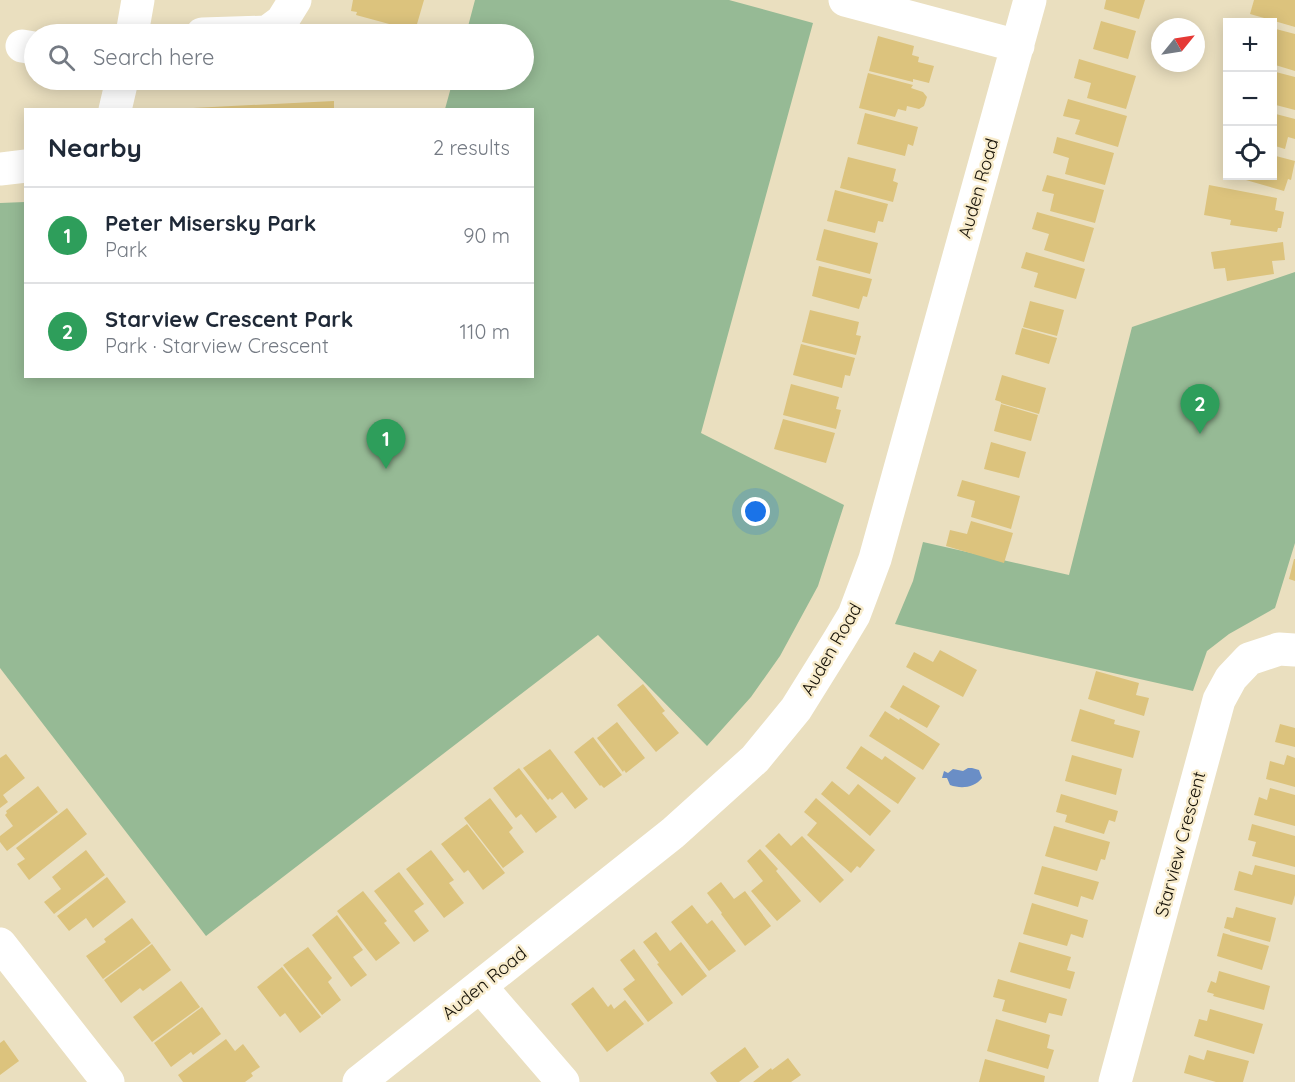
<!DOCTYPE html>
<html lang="en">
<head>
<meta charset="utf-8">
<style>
  body { margin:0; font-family:Quicksand,sans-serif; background:#f6f6f7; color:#1f2937 }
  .controls { position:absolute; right:18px; top:18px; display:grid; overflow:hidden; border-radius:0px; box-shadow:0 3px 15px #0003 }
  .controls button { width:54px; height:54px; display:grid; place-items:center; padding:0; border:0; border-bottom:2px solid #e0e1e3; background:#fff; color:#1f2937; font:30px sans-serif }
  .compass { position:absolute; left:1151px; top:18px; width:54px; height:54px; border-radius:50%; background:#fff; box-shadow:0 3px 15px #0003; rotate:60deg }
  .you { position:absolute; left:756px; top:512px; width:21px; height:21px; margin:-15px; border:4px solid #fff; border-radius:50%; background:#1a73e8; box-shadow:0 0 0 9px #1a73e833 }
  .badge { display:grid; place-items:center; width:39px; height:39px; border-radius:50%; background:#7c3aed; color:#fff; font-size:20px; font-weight:700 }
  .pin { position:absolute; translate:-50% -50px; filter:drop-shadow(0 2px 3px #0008) }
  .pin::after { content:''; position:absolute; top:32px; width:21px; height:18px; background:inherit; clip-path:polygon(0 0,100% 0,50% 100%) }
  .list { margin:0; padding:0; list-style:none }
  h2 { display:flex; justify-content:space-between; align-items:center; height:78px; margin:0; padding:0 24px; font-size:26px }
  h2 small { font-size:20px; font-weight:400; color:#747a83 }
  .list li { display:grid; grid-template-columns:39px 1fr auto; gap:18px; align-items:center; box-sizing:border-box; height:96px; padding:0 24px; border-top:2px solid #e0e1e3 }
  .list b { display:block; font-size:22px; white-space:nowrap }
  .list p { margin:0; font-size:20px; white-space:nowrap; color:#747a83 }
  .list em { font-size:20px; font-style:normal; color:#747a83 }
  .icon { flex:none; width:33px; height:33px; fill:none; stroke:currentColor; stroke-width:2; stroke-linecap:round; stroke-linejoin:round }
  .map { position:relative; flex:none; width:1295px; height:1082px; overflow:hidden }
  .search { position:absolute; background:#fff; box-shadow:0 3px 15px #0003; left:24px; top:24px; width:510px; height:66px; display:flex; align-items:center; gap:15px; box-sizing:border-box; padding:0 21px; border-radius:33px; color:#747a83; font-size:22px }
  .panel { position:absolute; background:#fff; box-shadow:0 3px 15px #0003; left:24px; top:108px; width:510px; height:270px; border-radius:0px }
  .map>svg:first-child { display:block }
  .green { fill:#96ba95 }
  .water { fill:#6a8ec6 }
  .building { fill:#dcc37d }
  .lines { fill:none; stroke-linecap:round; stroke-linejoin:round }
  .minor { stroke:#fff; stroke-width:33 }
  .labels { text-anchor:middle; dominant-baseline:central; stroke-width:5; stroke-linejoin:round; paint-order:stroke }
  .street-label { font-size:18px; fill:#130f05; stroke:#f8eccc }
</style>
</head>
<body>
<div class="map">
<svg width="1295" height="1082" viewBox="0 0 1295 1082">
  <rect width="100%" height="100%" fill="#eadfbf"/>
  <path class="green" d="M 475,0 L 729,0 L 813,23 L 701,433 L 844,505 L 818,586 L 780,656 L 751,697 L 707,746 L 598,635 L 206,936 L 0,668 L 0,203 L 25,202 L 26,376 L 532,376 L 532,110 L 445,109 L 453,80 L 524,80 L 524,34 L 466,34 Z
    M 1295,272 L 1295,543 L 1275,608 L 1229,634 L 1207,651 L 1193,691 L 895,624 L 913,581 L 923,542 L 1069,575 L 1132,327 Z"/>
  <path class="water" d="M 968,768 L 972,768 L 979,770 L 982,778 C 974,788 961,789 950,785 L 947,778 L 942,778 L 944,771 L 948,773 L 953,769 L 963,771 Z"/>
  <path class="building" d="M 353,0 L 424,0 L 415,31 L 356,15 L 357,12 L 351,11 Z
    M 1106,0 L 1145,0 L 1139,19 L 1104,9 Z
    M 1254,0 L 1295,0 L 1295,27 L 1250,14 Z
    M 1101,21 L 1136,31 L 1128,59 L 1093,49 Z
    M 1272,28 L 1295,34 L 1295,71 L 1272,64 Z
    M 878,36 L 914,46 L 912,55 L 919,57 L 918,62 L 934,66 L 929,83 L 913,79 L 913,82 L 869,71 Z
    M 1079,59 L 1136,76 L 1126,109 L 1087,98 L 1091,83 L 1074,78 Z
    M 1272,71 L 1295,77 L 1295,110 L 1272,104 Z
    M 868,73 L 913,85 L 911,88 L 923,92 L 927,97 L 924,106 L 919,109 L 907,106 L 906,111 L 898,109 L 895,117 L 859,108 Z
    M 374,80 L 402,80 L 400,87 Z
    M 1068,99 L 1127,116 L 1118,147 L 1075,134 L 1080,120 L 1063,116 Z
    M 334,101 L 334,110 L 193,110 L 193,108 Z
    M 865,113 L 918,127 L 913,146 L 908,144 L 905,156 L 857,144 Z
    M 1272,113 L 1295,119 L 1295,139 L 1288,137 L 1285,149 L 1272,145 Z
    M 1057,137 L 1114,153 L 1105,185 L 1065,174 L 1069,158 L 1053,153 Z
    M 1272,155 L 1295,161 L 1291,180 L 1288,179 L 1284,191 L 1232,176 L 1272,176 Z
    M 848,157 L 896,169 L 893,181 L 898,183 L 893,202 L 840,188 Z
    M 1047,175 L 1104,190 L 1095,223 L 1050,211 L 1054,194 L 1042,191 Z
    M 1209,185 L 1277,198 L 1275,210 L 1284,212 L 1281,228 L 1278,228 L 1277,232 L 1230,225 L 1231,220 L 1204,215 Z
    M 835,190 L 888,204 L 883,222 L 878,221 L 875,233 L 827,221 Z
    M 1037,212 L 1094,228 L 1084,262 L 1044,250 L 1049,234 L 1032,229 Z
    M 824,229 L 878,243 L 870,274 L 816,260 Z
    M 1283,242 L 1285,260 L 1272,261 L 1274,274 L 1227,281 L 1225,268 L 1214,269 L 1211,252 Z
    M 1026,252 L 1085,269 L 1076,299 L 1034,287 L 1038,273 L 1021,268 Z
    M 819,266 L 872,279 L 867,297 L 863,296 L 859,309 L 812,296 Z
    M 1030,301 L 1064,310 L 1057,336 L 1023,327 Z
    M 810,310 L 859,322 L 856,335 L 861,336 L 856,355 L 802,342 Z
    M 1022,328 L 1057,338 L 1049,364 L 1015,354 Z
    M 801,344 L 855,358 L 850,376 L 845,375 L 842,388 L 793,375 Z
    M 1002,375 L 1046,388 L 1039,414 L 1001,403 L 1001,402 L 995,400 Z
    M 791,384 L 839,397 L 836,409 L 841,410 L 836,429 L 783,415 Z
    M 1001,404 L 1038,415 L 1031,441 L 994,431 Z
    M 783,419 L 835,433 L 826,463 L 774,449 Z
    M 991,442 L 1026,452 L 1019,478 L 984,469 Z
    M 962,480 L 1020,496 L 1011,529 L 971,517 L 975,501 L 957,496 Z
    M 971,521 L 1013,533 L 1004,563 L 946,546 L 950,530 L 967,534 Z
    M 1294,559 L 1295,559 L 1295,581 L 1289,579 Z
    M 940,650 L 977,670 L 963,697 L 906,667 L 914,652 L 933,662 Z
    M 1096,671 L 1139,683 L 1136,695 L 1149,698 L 1144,716 L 1088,699 Z
    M 643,684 L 665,711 L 662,713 L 679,733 L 656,752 L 617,705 Z
    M 903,685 L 940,706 L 927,728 L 890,707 Z
    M 1080,709 L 1115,720 L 1114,724 L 1140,731 L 1133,758 L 1071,741 Z
    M 885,711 L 899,720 L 900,718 L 940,744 L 923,770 L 869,736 Z
    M 617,722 L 645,758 L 626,773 L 624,770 L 623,772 L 597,738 Z
    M 1280,724 L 1295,728 L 1295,747 L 1275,742 Z
    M 593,737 L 622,775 L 604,788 L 601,785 L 600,786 L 574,752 Z
    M 861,746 L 882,760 L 885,756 L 916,778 L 898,804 L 846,768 Z
    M 550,749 L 588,799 L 575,809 L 562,792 L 552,800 L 550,798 L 548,800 L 523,768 Z
    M 6,754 L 25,778 L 3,795 L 8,802 L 0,808 L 0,758 Z
    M 1072,755 L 1122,769 L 1116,795 L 1065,781 Z
    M 1287,755 L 1295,758 L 1295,787 L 1266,779 L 1270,761 L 1284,765 Z
    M 519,768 L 557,817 L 536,833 L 521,814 L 516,818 L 493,788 Z
    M 832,781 L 849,795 L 858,784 L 891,811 L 870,836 L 821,794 Z
    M 38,786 L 58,812 L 7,851 L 0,842 L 0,836 L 13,826 L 5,815 L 7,813 L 6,811 Z
    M 1270,788 L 1295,795 L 1295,826 L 1254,815 L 1259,797 L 1267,800 Z
    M 1061,794 L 1118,811 L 1115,822 L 1109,820 L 1104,834 L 1065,822 L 1067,815 L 1056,812 Z
    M 490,798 L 513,828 L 509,832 L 524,852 L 503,868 L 464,818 Z
    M 816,798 L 875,850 L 860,868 L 857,866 L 851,873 L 807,835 L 817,823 L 804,812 Z
    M 67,808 L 87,834 L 29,880 L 17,864 L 25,859 L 16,848 Z
    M 467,824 L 505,873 L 483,890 L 468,870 L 464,873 L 441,844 Z
    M 1252,824 L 1295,836 L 1295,867 L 1252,856 L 1256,842 L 1248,840 Z
    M 1054,826 L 1110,842 L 1105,860 L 1101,859 L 1097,871 L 1045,856 Z
    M 779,833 L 791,846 L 802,836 L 844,880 L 820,903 L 765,846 Z
    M 760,849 L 778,869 L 776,871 L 801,901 L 777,921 L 751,891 L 763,881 L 747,861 Z
    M 86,850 L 105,875 L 54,914 L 44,902 L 61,889 L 52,877 Z
    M 431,850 L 454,880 L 449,883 L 464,903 L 444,918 L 406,869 Z
    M 1255,865 L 1295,875 L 1295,895 L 1292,905 L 1234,890 L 1239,871 L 1252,875 Z
    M 1042,866 L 1099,882 L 1093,900 L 1081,896 L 1078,907 L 1034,894 Z
    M 399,872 L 424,904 L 414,911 L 429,931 L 414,942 L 374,891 Z
    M 107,877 L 126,902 L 93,928 L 86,918 L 69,931 L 57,916 Z
    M 721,882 L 734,899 L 745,891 L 771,926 L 745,946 L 721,914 L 722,913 L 707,893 Z
    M 363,891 L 387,921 L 384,923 L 400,943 L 376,961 L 337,911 Z
    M 1032,903 L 1088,920 L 1083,938 L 1071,934 L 1067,946 L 1023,934 Z
    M 692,905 L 707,924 L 712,920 L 736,951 L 709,971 L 671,922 Z
    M 1236,907 L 1276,918 L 1270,942 L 1230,931 L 1230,930 L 1224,928 L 1227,917 L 1233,918 Z
    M 337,915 L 363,950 L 353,957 L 367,975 L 351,987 L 312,935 Z
    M 132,918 L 151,943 L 103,979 L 86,956 L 106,942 L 104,939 Z
    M 656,932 L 670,951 L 681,942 L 707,976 L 682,996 L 657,964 L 659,963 L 643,942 Z
    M 1223,933 L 1269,946 L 1262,970 L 1217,956 Z
    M 1019,942 L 1071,957 L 1067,970 L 1075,972 L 1070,989 L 1010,972 Z
    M 152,944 L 171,970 L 143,991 L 140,988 L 121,1003 L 104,980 Z
    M 308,947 L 332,978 L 328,982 L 341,1000 L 322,1015 L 283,965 Z
    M 634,949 L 673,1003 L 648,1022 L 623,989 L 635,980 L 620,960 Z
    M 282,967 L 321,1017 L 300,1033 L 285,1013 L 280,1017 L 257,987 Z
    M 1219,971 L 1270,986 L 1264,1010 L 1213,996 L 1214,994 L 1207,992 L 1211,981 L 1216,983 Z
    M 998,979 L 1067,999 L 1062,1016 L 1049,1013 L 1046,1023 L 1002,1011 L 1005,1000 L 993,997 Z
    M 181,981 L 200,1007 L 152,1042 L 133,1017 Z
    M 593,987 L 608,1007 L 611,1004 L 614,1009 L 625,1000 L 644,1024 L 607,1052 L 571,1004 Z
    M 202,1007 L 221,1034 L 193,1055 L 191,1052 L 171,1067 L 154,1043 Z
    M 1210,1009 L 1263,1024 L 1254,1054 L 1194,1036 L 1199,1019 L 1207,1021 Z
    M 996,1019 L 1050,1035 L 1047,1048 L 1054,1050 L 1048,1069 L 987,1051 Z
    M 226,1039 L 235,1051 L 243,1044 L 260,1067 L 251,1073 L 253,1076 L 245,1082 L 183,1082 L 178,1075 Z
    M 4,1040 L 19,1061 L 0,1075 L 0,1043 Z
    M 745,1047 L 759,1067 L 739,1082 L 717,1082 L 710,1073 Z
    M 1207,1050 L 1249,1061 L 1243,1082 L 1216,1082 L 1184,1073 L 1189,1055 L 1204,1060 Z
    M 788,1058 L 801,1075 L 791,1082 L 753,1082 L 771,1068 L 772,1070 Z
    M 985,1059 L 1045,1076 L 1044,1082 L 979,1082 Z"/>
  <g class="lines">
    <path class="minor" d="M 845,0 L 1018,46
      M 132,34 L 138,0
      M 202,34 L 267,32 L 282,21 L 295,0
      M 22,46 L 34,48
      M 115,110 L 122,80
      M 0,169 L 26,166
      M 0,944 L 108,1082
      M 480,986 L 563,1082
      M 359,1082 L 673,833 L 755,759 L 796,709 L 839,640 L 854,615 L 875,559 L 1030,0
      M 1115,1082 L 1219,700 L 1231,678 L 1249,659 L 1279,649 L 1295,650"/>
  </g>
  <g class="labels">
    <g class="street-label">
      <text transform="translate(978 188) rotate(-74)">Auden Road</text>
      <text transform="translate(831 649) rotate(-60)">Auden Road</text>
      <text transform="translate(1180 844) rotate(-75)">Starview Crescent</text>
      <text transform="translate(484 983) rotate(-39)">Auden Road</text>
    </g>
  </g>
</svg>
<div class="controls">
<button>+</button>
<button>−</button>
<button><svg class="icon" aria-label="locate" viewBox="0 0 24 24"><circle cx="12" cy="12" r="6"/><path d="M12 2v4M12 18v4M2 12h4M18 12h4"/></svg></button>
</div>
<svg class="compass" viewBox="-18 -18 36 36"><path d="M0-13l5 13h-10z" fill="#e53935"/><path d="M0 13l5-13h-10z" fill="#747a83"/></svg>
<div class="you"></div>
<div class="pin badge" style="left:386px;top:469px;background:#2e9e5b">1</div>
<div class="pin badge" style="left:1200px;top:434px;background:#2e9e5b">2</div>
<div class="search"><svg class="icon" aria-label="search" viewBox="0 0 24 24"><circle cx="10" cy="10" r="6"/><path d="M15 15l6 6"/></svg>Search here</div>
<section class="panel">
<h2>Nearby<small>2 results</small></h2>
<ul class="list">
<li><span class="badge" style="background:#2e9e5b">1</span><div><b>Peter Misersky Park</b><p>Park</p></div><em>90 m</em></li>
<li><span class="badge" style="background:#2e9e5b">2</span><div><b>Starview Crescent Park</b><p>Park · Starview Crescent</p></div><em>110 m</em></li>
</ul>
</section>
</div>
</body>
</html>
